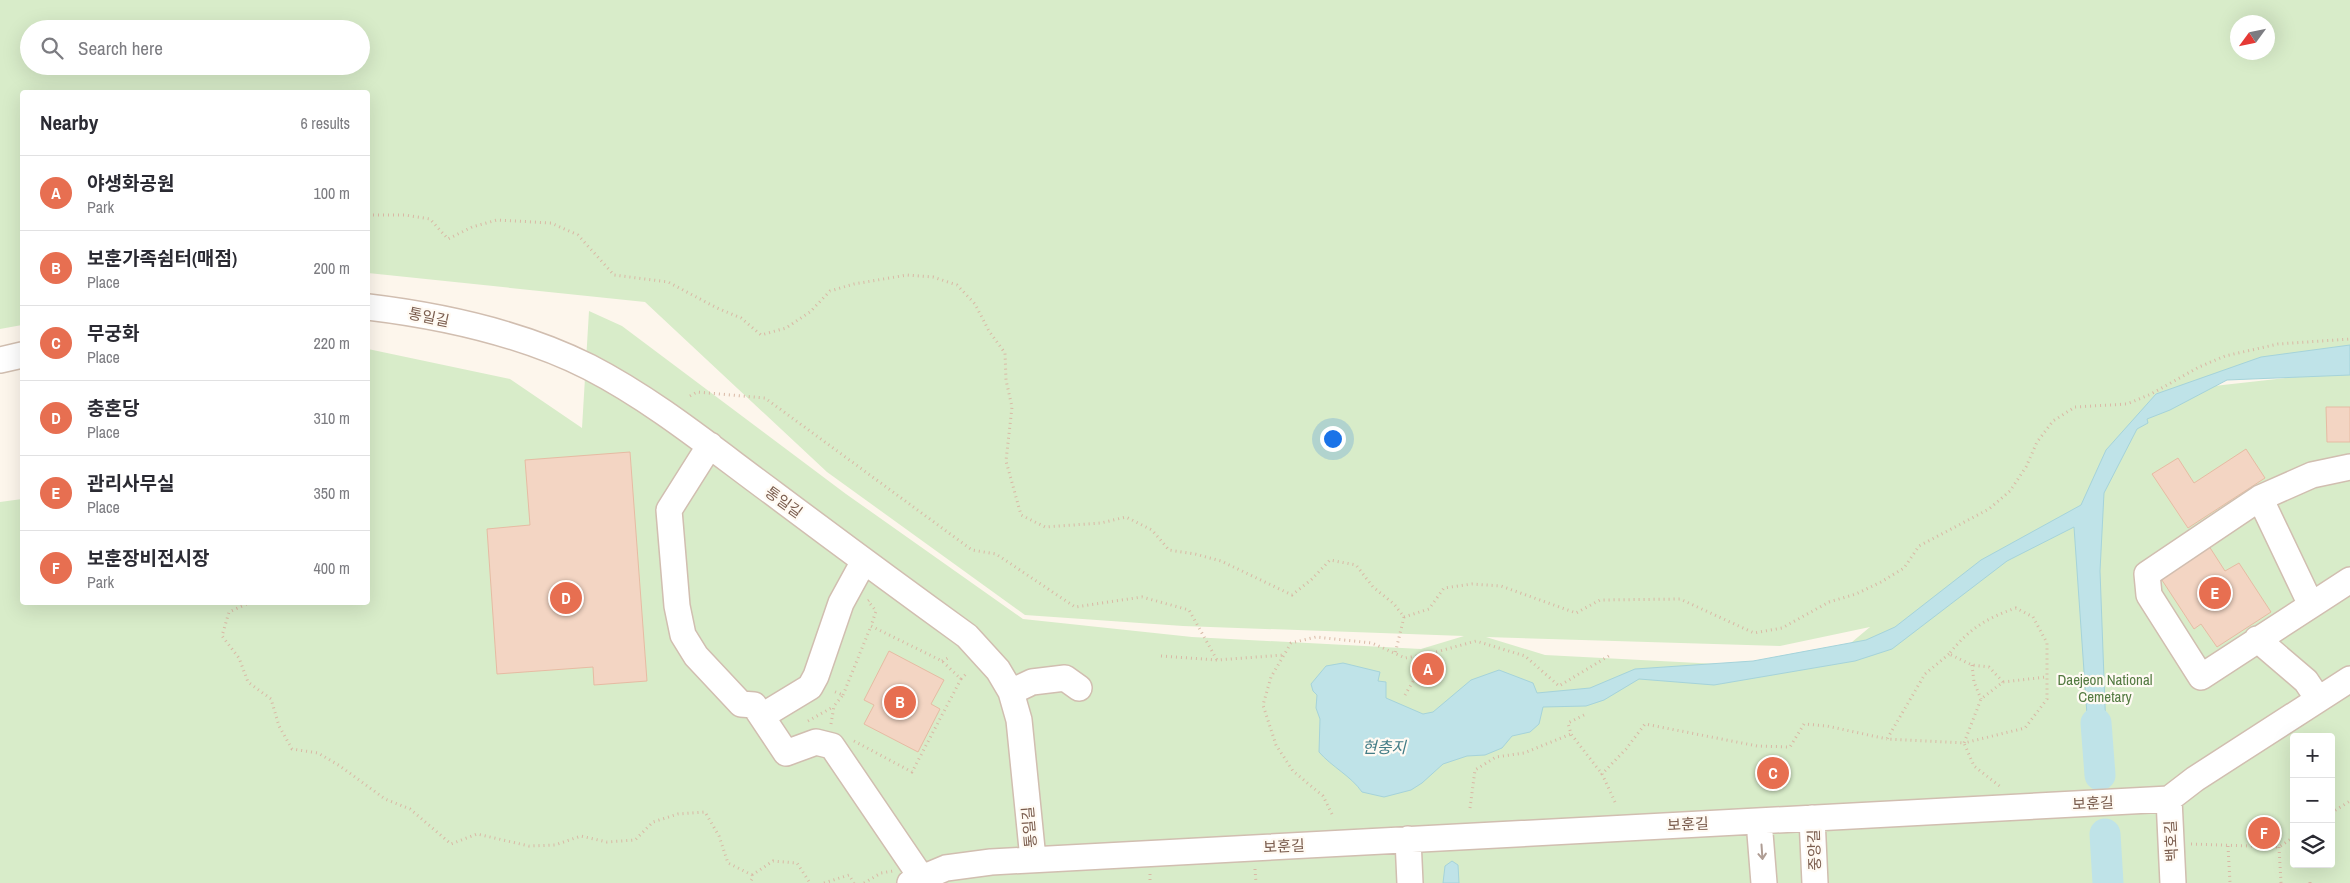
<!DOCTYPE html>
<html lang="en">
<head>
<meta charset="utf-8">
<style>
  body { margin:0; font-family:"Archivo Narrow","Noto Sans KR",sans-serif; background:#f7f7f7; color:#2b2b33 }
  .controls { position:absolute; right:15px; bottom:15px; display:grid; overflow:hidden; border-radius:5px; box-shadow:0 5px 20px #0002 }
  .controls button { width:45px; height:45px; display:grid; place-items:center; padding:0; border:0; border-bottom:1px solid #e1e1e2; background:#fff; color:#2b2b33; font:25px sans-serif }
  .compass { position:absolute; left:2230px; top:15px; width:45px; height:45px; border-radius:50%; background:#fff; box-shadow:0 5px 20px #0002; rotate:237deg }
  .you { position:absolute; left:1332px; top:438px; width:18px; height:18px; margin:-12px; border:4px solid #fff; border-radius:50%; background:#1a73e8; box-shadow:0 0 0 8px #1a73e833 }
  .badge { display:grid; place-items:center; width:32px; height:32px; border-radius:50%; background:#e76f51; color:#fff; font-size:16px; font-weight:700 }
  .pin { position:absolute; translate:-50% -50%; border:2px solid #fff; box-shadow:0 1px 5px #0006 }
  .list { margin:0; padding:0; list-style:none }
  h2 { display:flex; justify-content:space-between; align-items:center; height:65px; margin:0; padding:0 20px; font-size:21px }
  h2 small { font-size:16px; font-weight:400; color:#7c7c81 }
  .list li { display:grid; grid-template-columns:32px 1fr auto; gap:15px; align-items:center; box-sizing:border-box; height:75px; padding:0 20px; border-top:1px solid #e1e1e2 }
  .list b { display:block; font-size:19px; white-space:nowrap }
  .list p { margin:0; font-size:16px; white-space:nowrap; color:#7c7c81 }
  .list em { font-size:16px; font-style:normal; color:#7c7c81 }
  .icon { flex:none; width:28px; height:28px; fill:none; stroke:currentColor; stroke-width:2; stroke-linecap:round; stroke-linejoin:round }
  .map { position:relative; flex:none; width:2350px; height:883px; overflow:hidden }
  .search { position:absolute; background:#fff; box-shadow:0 5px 20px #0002; left:20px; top:20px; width:350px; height:55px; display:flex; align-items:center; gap:12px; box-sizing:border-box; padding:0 18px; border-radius:28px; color:#7c7c81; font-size:19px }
  .panel { position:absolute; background:#fff; box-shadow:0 5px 20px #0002; left:20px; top:90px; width:350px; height:515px; border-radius:5px }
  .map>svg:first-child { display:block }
  .green { fill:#d8ecc9; fill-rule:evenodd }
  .water { fill:#bfe3e8; stroke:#a5d3da }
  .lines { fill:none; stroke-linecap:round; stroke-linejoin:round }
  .river { stroke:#bfe3e8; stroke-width:31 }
  .building { fill:#f3d5c3; stroke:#e6bba3 }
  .minor-casing { stroke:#d1beb0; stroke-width:28 }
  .path { stroke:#d9b8a5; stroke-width:3; stroke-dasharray:1 4; stroke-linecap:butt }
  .minor { stroke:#fff; stroke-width:25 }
  .oneway { stroke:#af9d94 }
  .labels { text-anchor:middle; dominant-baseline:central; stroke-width:4.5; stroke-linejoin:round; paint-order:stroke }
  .street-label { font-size:15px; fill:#7a5c4d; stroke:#fffaf3 }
  .park-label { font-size:15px; fill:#537a41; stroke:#fffaf3 }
  .water-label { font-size:16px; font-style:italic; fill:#437c86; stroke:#fffaf3 }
</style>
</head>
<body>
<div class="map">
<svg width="2350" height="883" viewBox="0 0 2350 883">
  <rect width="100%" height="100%" fill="#fdf6ec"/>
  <path class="green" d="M 0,0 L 2350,0 L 2350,351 L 2169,391 L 2350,371 L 2350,883 L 0,883 L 0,502 L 22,499 L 22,602 L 368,602 L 368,349 L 510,379 L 582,428 L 589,311 L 622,326 L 846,494 L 1023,619 L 1192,637 L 1421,649 L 1464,636 L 1183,626 L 1025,615 L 827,472 L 645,302 L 368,273 L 368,92 L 22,92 L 22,325 L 0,329 ZM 2238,22 L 2268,22 L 2268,52 L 2238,52 ZM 29,29 L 361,29 L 361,66 L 29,66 ZM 1870,627 L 1828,662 L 1792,668 L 1545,655 L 1486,637 L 1780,646 ZM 2294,737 L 2331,737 L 2331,864 L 2294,864 Z"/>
  <path class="water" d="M 2350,345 L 2350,375 L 2227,380 L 2170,410 L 2147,419 L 2148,423 L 2137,429 L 2104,493 L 2100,571 L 2107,759 L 2098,766 L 2090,758 L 2074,527 L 2007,561 L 1892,649 L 1855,661 L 1714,685 L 1639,679 L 1604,700 L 1586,706 L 1543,707 L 1539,724 L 1530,732 L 1512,736 L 1502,748 L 1485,755 L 1467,756 L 1443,764 L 1422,783 L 1411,790 L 1384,797 L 1362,792 C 1351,776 1332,767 1319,752 L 1320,719 L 1316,708 L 1317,695 L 1313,691 L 1311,684 L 1326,666 L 1343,663 L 1380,672 L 1378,681 L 1386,682 L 1386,698 L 1423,714 L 1433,712 L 1471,680 L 1499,670 L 1533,683 L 1537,693 L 1590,688 L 1635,669 L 1753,661 L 1866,640 L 1895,627 L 1981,560 L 2081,505 L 2106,450 L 2156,394 L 2261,357 Z
    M 2106,843 L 2111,845 L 2116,883 L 2100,883 C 2099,870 2094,852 2106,843 Z
    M 1452,861 L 1458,865 L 1459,883 L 1443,883 L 1445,866 Z"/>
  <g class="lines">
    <path class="river" d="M 2096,723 L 2100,775
      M 2105,834 L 2108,883"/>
  </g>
  <path class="building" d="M 2326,407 L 2350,407 L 2350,442 L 2327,442 Z
    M 2246,449 L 2265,478 L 2188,528 L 2152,474 L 2178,458 L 2194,483 Z
    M 630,452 L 647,681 L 594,685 L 593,667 L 497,674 L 487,529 L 530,525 L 525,460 Z
    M 2207,543 L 2225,571 L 2239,563 L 2271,612 L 2217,647 L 2201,624 L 2194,629 L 2158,574 Z
    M 889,651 L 944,680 L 931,704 L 940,709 L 918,752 L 864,724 L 874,705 L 864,700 Z"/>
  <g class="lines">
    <defs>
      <path id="minor" d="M 368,307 C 443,316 521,333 589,367 C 655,401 713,449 773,493 C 837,541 902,589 967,636 L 998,670 L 1011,692 L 1019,720 L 1033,859
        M 0,360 L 22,355
        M 710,445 L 669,510 L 677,606 L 683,635 L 696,656 L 741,704 L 754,705 L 786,753 L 816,742 L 832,746 L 921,877
        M 2350,467 L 2312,475 L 2260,498 L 2147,574 L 2149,595 L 2201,677 L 2350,580
        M 2260,498 L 2311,605
        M 2257,639 L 2306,681 L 2318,699
        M 1011,692 L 1032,682 L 1065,678 L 1079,688
        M 762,716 L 810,687 L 816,676 L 841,603 L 864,561
        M 2169,799 L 2173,883
        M 1812,818 L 1815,883
        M 1759,821 L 1764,883
        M 1408,839 L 1410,883
        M 910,883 L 946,868 L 991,862 L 2169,799 L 2195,779 L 2350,679"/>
    </defs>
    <use href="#minor" class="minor-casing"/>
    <path class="path" d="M 368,215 L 405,215 L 430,219 L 448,239 L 472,227 L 497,220 L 551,223 L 578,235 L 614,275 L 668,282 L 717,308 L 741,318 L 761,335 L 786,328 L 810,312 L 830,291 L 854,284 L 907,275 L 933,277 L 957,285 L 975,304 L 989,331 L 1005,353 L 1006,380 L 1012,407 L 1006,461 L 1021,515 L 1045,527 L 1101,523 L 1126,517 L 1152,530 L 1169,550 L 1195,554 L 1221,561 L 1292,595 L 1312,579 L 1330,560 L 1356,565 L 1373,587 L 1394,604 L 1404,617 L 1395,654
      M 690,396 L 697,392 L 765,398 L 972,550 L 996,554 L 1075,607 L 1142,597 L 1189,610 L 1217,660
      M 251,602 L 229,612 L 222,636 L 239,658 L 248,682 L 271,699 L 279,726 L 292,749 L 318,753 L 340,766 L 385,799 L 410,809 L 451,844 L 477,834 L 529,846 L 555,845 L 581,836 L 607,842 L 635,840 L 653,822 L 678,814 L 705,812 L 719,836 L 728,863 L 752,875 L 752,879 L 749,883
      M 1404,617 L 1429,609 L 1444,588 L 1472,584 L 1501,586 L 1576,613 L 1600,600 L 1680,599 L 1754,633 L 1782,628 L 1829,602 L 1856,594 L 1881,582 L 1904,568 L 1919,546 L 1989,509 L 2010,491 L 2026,467 L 2037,442 L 2053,421 L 2075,407 L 2127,404 L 2151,394 L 2199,367 L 2225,356 L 2278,344 L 2350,339
      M 1949,654 L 1925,674 L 1887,739 L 1964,743 L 1974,766 L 2002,788
      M 1161,656 L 1217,660 L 1284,655
      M 942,661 L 950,657
      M 1972,665 L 1974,682 L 1981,699
      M 961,679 L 967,673
      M 2003,682 L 1989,667 L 1972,665 L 1949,654 C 1968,630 1986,618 2016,608 L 2033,617 L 2047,643 L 2047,699 L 2025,728 L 1964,743 L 1981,699 L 2003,682 L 2046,677
      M 843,695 L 871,626
      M 1405,695 L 1429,654 L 1476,641 L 1525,656 L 1559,686 L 1612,654
      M 1584,715 L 1568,723 L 1571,734 L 1602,774
      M 808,721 L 833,707
      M 831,724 L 834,706 L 843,695 L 833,691
      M 854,741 L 912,772 L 961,679 L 942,661 L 871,626 L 876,611 L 868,601 L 872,598
      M 1615,802 L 1602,774 L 1626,749 L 1645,724 L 1757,746 L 1790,747 L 1804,724 L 1827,726 L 1887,739
      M 1470,808 L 1475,770 L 1496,757 L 1524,753 L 1571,734
      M 2331,813 L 2350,801
      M 1332,814 L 1323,796 L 1293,771 L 1276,745 L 1263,705 L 1271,677 L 1291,643 L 1316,637 L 1372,643 L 1405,658 L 1429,654
      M 2191,844 L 2279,847 L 2294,837
      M 2228,846 L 2230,883
      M 2279,847 L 2281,883
      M 1255,869 L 1256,883
      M 1150,874 L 1150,883
      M 752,875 L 773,861 L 797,863 L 810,883
      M 2310,882 L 2310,883
      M 824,883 L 849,875 L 854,883
      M 864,883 L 881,873 L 893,871"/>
    <use href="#minor" class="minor"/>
  </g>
  <defs><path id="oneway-shaft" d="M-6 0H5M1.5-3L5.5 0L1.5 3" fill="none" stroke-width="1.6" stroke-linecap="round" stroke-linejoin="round" transform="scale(1.25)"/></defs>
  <use class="oneway" href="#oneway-shaft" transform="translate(1762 852) rotate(86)"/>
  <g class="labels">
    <g class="street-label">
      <text transform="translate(429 317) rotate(12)">통일길</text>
      <text transform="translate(784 502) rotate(36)">통일길</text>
      <text transform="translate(2093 803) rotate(-3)">보훈길</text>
      <text transform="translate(1688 824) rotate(-3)">보훈길</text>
      <text transform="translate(1029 827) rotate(-95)">통일길</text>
      <text transform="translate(2171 841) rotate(-93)">백호길</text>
      <text transform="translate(1284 846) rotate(-3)">보훈길</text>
      <text transform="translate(1814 850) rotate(-92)">중앙길</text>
    </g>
    <g class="park-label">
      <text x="2105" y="679">Daejeon National<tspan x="2105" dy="17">Cemetary</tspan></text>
    </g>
    <g class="water-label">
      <text x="1384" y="747">현충지</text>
    </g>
  </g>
</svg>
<div class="controls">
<button>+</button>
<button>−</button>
<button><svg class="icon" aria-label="layers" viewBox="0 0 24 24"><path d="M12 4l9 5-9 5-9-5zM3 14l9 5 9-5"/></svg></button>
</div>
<svg class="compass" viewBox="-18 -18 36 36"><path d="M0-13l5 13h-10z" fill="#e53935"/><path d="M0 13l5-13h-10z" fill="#7c7c81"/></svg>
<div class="you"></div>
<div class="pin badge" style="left:1428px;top:669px">A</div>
<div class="pin badge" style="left:900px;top:702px">B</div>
<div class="pin badge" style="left:1773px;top:773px">C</div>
<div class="pin badge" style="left:566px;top:598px">D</div>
<div class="pin badge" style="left:2215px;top:593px">E</div>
<div class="pin badge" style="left:2264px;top:833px">F</div>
<div class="search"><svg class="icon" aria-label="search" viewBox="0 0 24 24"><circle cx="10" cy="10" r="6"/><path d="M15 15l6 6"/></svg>Search here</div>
<section class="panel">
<h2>Nearby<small>6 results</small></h2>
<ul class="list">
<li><span class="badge">A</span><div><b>야생화공원</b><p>Park</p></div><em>100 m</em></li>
<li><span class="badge">B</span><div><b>보훈가족쉼터(매점)</b><p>Place</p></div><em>200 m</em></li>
<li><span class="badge">C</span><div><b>무궁화</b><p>Place</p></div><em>220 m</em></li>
<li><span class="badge">D</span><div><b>충혼당</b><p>Place</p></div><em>310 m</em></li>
<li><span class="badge">E</span><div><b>관리사무실</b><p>Place</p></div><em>350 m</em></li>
<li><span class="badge">F</span><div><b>보훈장비전시장</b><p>Park</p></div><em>400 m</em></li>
</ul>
</section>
</div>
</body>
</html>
